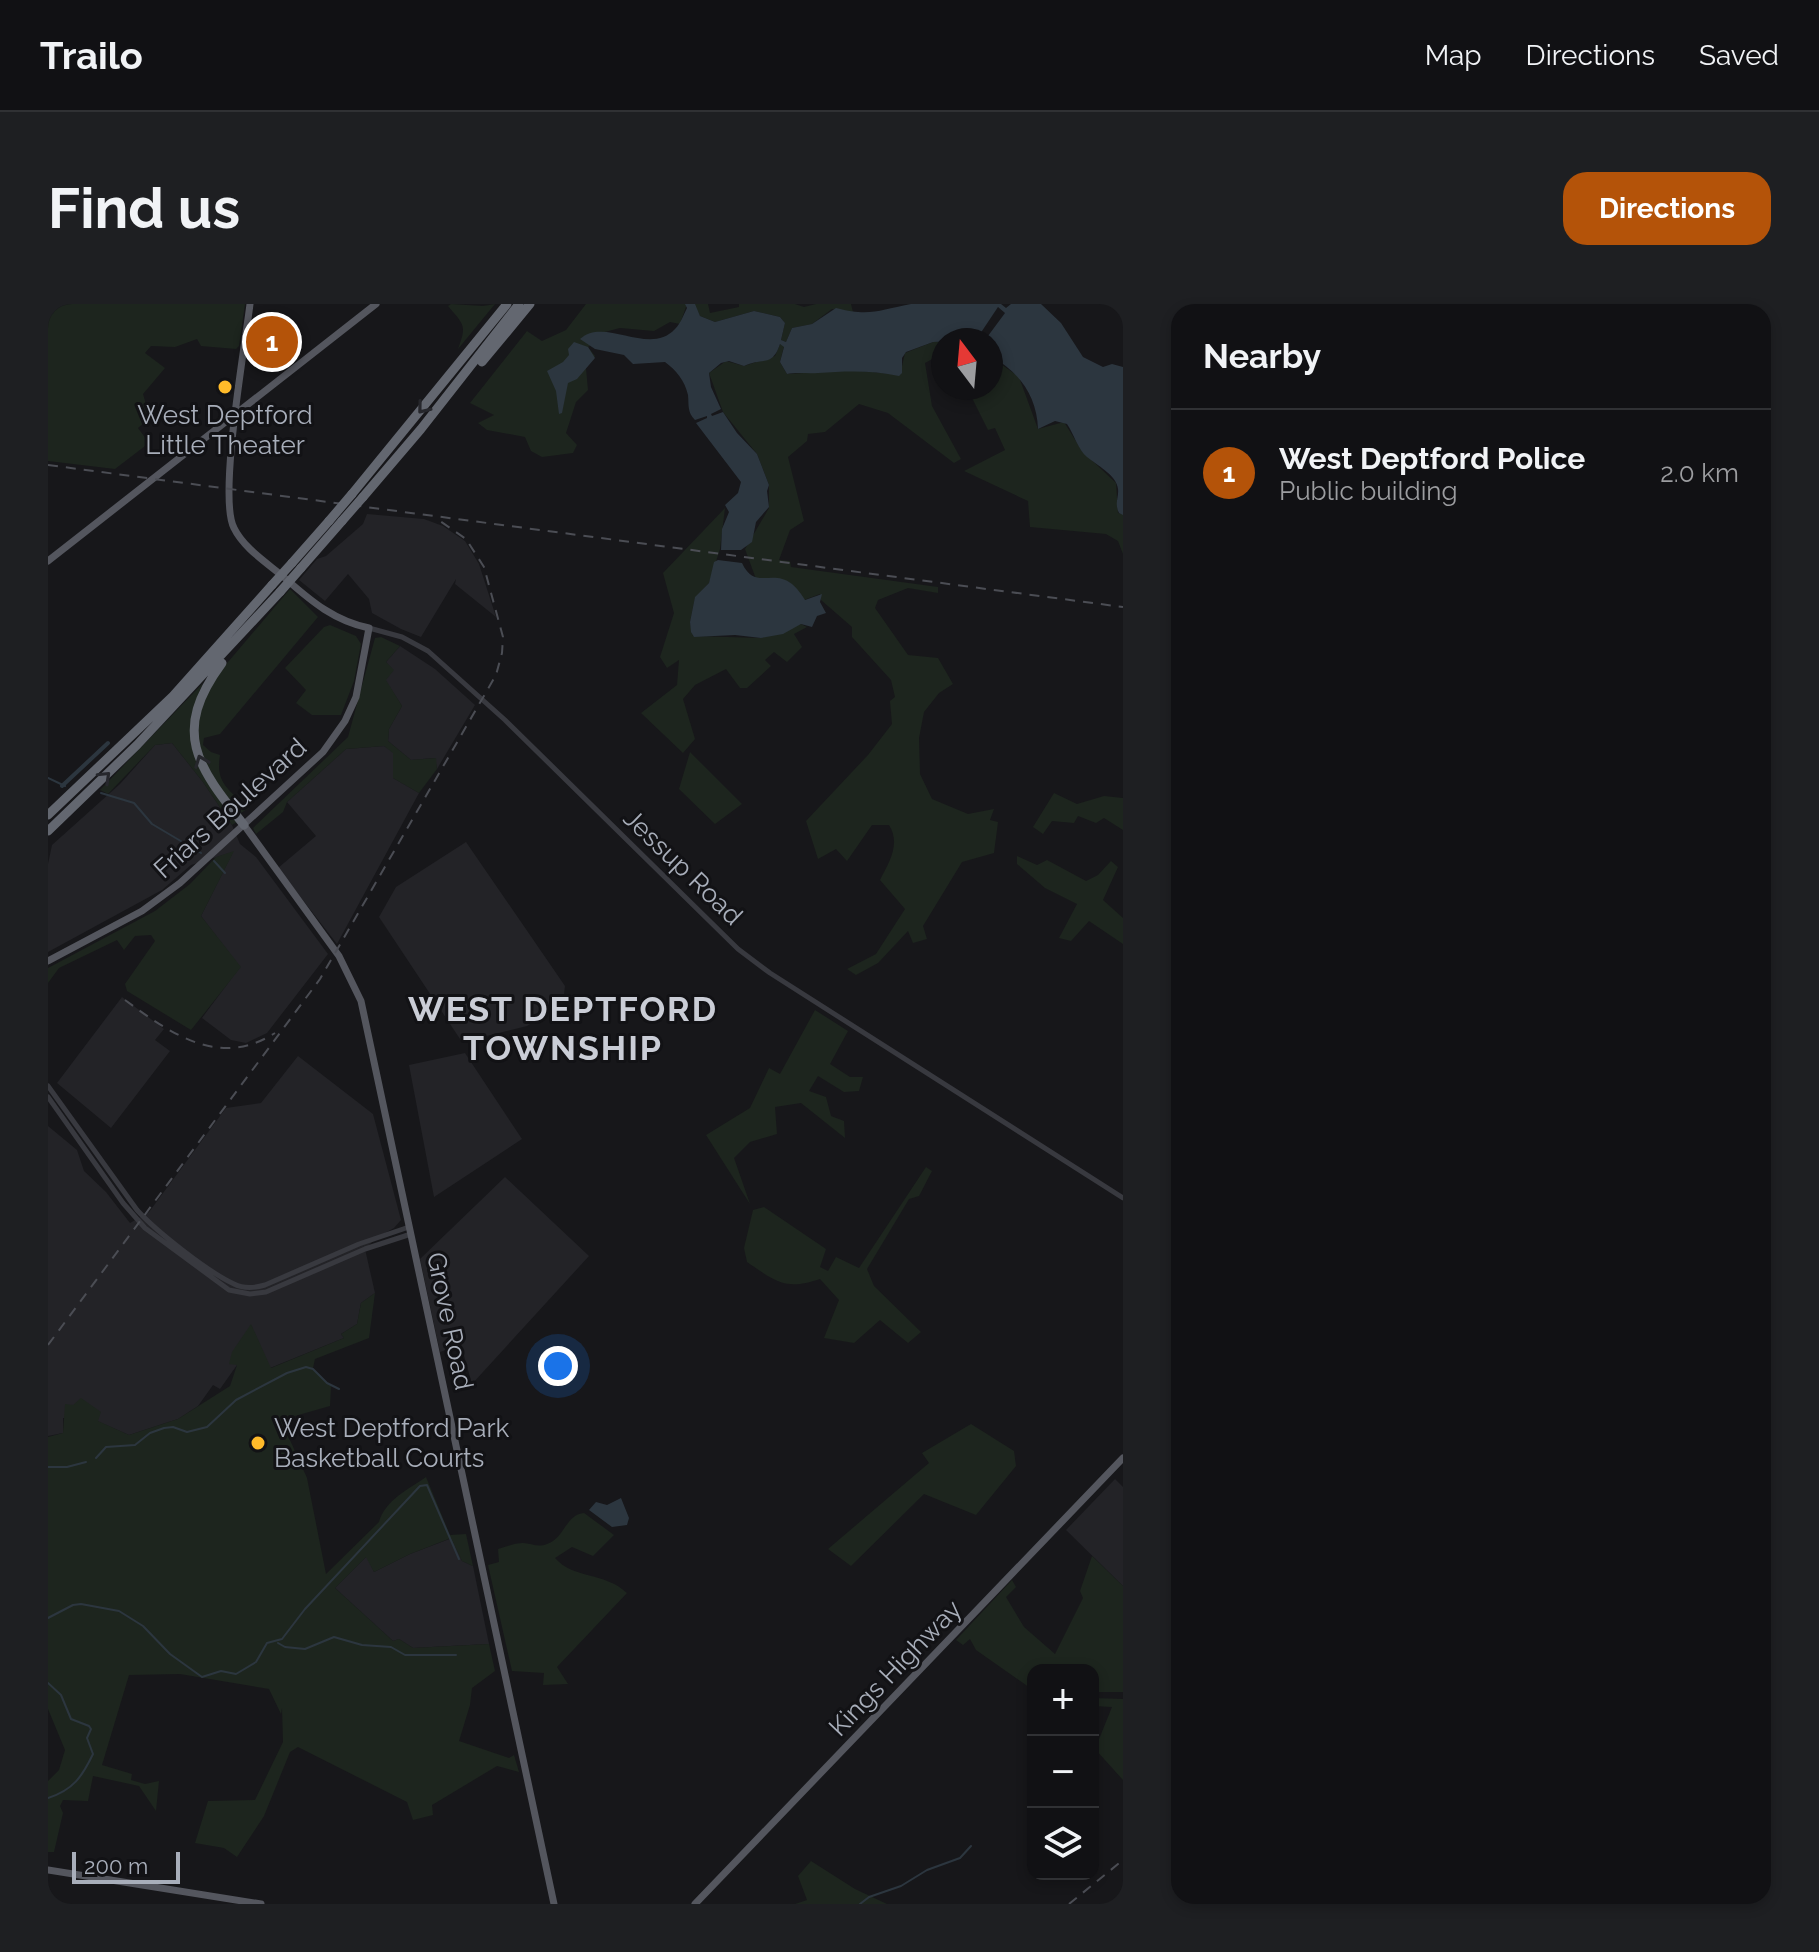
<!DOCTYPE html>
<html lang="en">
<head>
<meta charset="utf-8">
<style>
  body { margin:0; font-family:Raleway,sans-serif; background:#1e1f22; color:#f1f3f6 }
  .controls { position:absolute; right:24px; bottom:24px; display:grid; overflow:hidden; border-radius:16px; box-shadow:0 4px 12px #0003 }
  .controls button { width:72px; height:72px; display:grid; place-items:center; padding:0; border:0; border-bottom:2px solid #303134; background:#111114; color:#f1f3f6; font:40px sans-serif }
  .compass { position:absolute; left:883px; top:24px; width:72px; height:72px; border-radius:50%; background:#111114; box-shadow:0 4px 12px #0003; rotate:344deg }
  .scale { position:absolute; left:24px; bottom:20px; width:108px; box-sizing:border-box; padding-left:8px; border:4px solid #a8aeba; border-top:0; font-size:22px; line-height:28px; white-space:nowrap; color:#a8aeba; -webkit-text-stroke:6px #121215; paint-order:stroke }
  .you { position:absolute; left:510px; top:1062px; width:28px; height:28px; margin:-20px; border:6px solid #fff; border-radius:50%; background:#1a73e8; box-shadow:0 0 0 12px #1a73e833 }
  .badge { display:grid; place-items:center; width:52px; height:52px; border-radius:50%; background:#b45309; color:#fff; font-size:26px; font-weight:700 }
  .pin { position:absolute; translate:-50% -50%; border:4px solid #fff; box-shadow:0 2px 8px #0006 }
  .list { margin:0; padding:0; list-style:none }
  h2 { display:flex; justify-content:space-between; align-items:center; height:104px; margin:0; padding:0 32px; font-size:34px }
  h2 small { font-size:26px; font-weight:400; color:#9c9da0 }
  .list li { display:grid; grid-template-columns:52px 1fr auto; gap:24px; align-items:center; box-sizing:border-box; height:128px; padding:0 32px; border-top:2px solid #303134 }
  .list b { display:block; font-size:30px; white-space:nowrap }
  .list p { margin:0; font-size:26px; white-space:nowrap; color:#9c9da0 }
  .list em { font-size:26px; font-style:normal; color:#9c9da0 }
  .icon { flex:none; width:44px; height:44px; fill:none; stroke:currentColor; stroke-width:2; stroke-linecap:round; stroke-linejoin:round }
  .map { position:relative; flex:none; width:1075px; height:1600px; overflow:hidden; border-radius:24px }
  header { display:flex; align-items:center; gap:48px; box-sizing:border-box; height:112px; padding:0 40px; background:#111114; border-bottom:2px solid #303134 }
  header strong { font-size:38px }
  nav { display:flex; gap:44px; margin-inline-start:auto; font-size:28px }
  .intro { display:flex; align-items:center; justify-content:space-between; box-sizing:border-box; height:192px; padding:0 48px }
  h1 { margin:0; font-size:56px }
  .button { padding:20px 36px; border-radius:24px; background:#b45309; color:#fff; font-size:28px; font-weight:700 }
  main { display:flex; gap:48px; padding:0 48px }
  aside { flex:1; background:#111114; border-radius:24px; box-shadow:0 4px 12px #0003 }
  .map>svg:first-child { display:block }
  .built { fill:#232327 }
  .green { fill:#1d251e }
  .water { fill:#2c363f }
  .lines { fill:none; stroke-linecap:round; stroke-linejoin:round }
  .stream { stroke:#2c363f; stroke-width:2 }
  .canal { stroke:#2c363f; stroke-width:4 }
  .minor { stroke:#38393f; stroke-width:5 }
  .major { stroke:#54565e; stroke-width:7 }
  .highway { stroke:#636770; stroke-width:9 }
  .rail { stroke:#4b4d54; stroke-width:2; stroke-dasharray:10 8; stroke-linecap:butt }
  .highway-bridge { stroke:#636770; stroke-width:9 }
  .oneway { stroke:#26272c }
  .poi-dot { fill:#ffbb2a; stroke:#121215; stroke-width:3 }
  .labels { text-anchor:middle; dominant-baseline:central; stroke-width:6; stroke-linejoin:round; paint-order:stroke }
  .poi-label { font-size:26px; fill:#a8aeba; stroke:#121215 }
  .street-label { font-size:26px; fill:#a8aeba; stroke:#121215 }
  .district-label { font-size:34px; font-weight:bold; letter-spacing:2px; fill:#cacdd6; stroke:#121215 }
</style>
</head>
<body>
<header>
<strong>Trailo</strong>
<nav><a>Map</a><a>Directions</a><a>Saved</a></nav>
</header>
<div class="intro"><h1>Find us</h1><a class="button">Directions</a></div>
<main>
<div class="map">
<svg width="1075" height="1600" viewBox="0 0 1075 1600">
  <rect width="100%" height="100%" fill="#17171a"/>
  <path class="built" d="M 319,210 L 376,215 L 395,222 L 417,237 L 431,260 L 448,313 L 407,280 L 408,275 L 373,333 L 353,325 L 324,309 L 321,295 L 300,270 L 277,297 L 251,276 L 269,255 L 278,252 L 315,220 Z
    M 352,342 L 387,365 L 427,401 L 389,465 L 387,454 L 363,456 L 340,437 L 341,425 L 354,402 L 337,376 L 345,366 L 338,358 Z
    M 124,439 L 155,478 L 184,521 L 192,540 L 208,553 L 280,650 L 219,729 L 198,739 L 183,736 L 154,714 L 192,663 L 153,612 L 185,548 L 143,561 L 114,586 L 0,648 L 0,560 L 4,541 L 72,480 L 107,441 Z
    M 336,442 L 345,448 L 345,474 L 371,489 L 289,640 L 230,564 L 268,532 L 239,498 L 298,445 Z
    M 418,538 L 517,682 L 515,699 L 479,722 L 414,738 L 331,613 L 348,583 Z
    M 74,693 L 116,725 L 107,736 L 122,747 L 63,824 L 9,779 Z
    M 417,749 L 474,835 L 386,893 L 361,761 Z
    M 250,752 L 325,810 L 353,916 L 346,924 L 328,934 L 317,945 L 327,989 L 313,999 L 309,1020 L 293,1030 L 296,1034 L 222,1064 L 203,1021 L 189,1061 L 172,1085 L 165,1081 L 150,1102 L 130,1115 L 81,1131 L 49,1117 L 15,1114 L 15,1129 L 0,1132 L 0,822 L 29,846 L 36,867 L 58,888 L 82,919 L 101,908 L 178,804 L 213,799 Z
    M 457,873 L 541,952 L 424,1080 L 413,1041 L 392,1048 L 372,955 Z
    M 1067,1175 L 1075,1183 L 1075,1282 L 1018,1226 Z
    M 404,1234 L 414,1257 L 425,1262 L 441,1340 L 365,1344 L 351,1335 L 345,1337 L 287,1284 L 319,1252 L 326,1268 L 362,1250 Z"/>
  <path class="green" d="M 0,0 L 197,0 L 191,42 L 188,45 L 153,42 L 149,35 L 127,43 L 103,42 L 97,49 L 117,64 L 95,90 L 102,114 L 90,124 L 101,139 L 67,165 L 0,157 Z
    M 403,0 L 435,2 L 447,0 L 410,45 C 419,21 416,21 400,2 Z
    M 538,0 L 639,0 L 632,20 L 622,18 L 606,27 L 572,24 L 534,34 L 544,40 L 540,43 L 547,52 L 538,64 L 540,86 L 528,98 L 518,129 L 529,141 L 525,149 L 494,153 L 483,147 L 477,133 L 439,126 L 430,119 L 446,111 L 422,99 L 479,27 L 494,37 L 518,26 Z
    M 646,0 L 660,0 L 662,9 L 691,3 L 691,0 L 747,0 L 756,3 L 768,0 L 803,0 L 805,8 L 784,5 L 764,20 L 744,24 L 738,38 L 733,36 L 737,19 L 732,13 L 706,7 L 667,18 L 652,12 Z
    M 895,37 L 895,59 L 888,53 L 877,59 L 884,102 L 913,155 L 906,159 L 840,109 L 811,100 L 777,128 L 760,130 L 759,137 L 740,153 L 756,217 L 742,226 L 731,256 L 742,257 L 743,263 L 890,283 L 890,289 L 860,284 L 830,296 L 827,304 L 860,351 L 890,354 L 905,380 L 891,389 L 876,408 L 871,434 L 872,470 L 884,495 L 920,510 L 946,505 L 942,516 L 950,518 L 946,549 L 914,558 L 875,622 L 879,635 L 865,639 L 860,627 L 830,659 L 808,671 L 799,665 L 828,650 L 857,605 L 832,576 C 841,558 853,540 841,521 L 824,521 L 799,557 L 788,545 L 770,555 L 758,517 L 820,451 L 844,420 L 842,397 L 847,393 L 843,376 L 804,333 L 804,323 L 773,296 L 772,290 L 756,296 L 741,278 L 708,275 L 697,245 L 721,204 L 721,181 L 709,150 L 675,108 L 661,69 L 678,57 L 696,62 L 727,52 L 732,40 L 736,42 L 732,58 L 739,70 L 806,66 L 852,71 L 857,49 L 885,38 Z
    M 943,53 L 971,73 L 990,125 L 1016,118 L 1034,147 L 1068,179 L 1070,209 L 1075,210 L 1075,250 L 1070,237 L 1058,230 L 982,223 L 980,197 L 916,167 L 957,146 L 947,124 L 940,126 L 919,84 L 943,84 Z
    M 677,204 L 672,245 L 661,279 L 647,294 L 642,318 L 645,332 L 713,334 L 753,320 L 759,323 L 746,330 L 754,343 L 739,358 L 726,348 L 717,356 L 723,362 L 699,384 L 692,384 L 678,365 L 647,381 L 635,395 L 647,435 L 635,449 L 593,409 L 629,381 L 631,356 L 619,364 L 612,353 L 626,309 L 615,269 Z
    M 242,285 L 270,313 L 172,430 L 156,434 L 155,441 L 163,448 L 172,451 C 167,479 181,486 201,504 L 191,510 L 163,472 L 151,447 L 149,420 L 158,384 Z
    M 282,321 L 308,332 L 313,340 L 306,377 L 293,411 L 264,411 L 248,399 L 258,386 L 237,364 L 276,323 Z
    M 333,333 L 352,342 L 338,358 L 346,366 L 338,376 L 354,402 L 341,425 L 340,437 L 363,456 L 388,454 L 389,465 L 371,489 L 345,474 L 345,449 L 336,442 L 298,445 L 239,498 L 235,508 L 208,530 L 205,524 L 300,433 L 327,334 Z
    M 155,379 C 127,441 154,469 189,518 L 184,521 L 155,478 L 124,439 L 107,441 L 60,490 L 52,486 Z
    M 642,448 L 694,500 L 667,520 L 631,485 Z
    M 1006,489 L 1029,500 L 1056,492 L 1075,494 L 1075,526 L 1056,514 L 1048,519 L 1030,512 L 1026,519 L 1004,517 L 995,530 L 985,523 Z
    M 186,547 L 153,612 L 193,663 L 143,726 L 79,687 L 77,680 L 107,637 L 103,631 L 87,632 L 76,646 L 69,636 L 11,664 L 0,679 L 0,664 L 107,607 L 142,580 L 168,553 Z
    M 969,552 L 989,561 L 999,556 L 1038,577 L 1050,571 L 1063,557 L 1070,563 L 1055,596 L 1075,614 L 1075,640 L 1041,617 L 1023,637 L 1011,634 L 1029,600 L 997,584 L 969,560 Z
    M 767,706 L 800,727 L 782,760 L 802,773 L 815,773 L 811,787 L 796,788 L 770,772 L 761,787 L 778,793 L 783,812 L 796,817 L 797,834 L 753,799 L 727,803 L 729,830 L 702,838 L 686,854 L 702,900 L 658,831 L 702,804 L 721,764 L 732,770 Z
    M 878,863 L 884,867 L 871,892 L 861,895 L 819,965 L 826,982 L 873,1028 L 860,1039 L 832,1016 L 806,1039 L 776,1034 L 791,996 L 772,975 C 737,987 727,977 699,958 L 696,944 L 705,906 L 716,903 L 778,945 L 772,963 L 780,967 L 788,953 L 811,964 Z
    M 327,989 L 321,1034 L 267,1055 L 265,1064 L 283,1082 L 282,1102 L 233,1116 L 259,1174 L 278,1270 L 331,1218 C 337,1196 361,1185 378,1173 L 402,1231 L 418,1230 L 425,1262 L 414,1257 L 403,1234 L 362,1250 L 326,1268 L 318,1253 L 287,1284 L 345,1337 L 351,1335 L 365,1344 L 441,1340 L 447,1367 L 424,1384 L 422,1401 L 411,1437 L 461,1454 L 466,1451 L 471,1468 L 449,1462 L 384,1501 L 385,1511 L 365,1516 L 359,1498 L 250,1443 L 242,1448 L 216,1512 L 189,1553 L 176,1544 L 147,1539 L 160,1497 L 207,1496 L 235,1438 L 234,1404 L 233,1410 L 221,1385 L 132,1370 L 81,1371 L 54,1461 L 84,1470 L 83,1476 L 97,1480 L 111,1477 L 108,1507 L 91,1482 L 45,1472 L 40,1497 L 15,1496 L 12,1502 L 15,1509 L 6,1548 L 0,1548 L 0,1477 L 11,1466 L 17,1446 L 0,1405 L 0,1133 L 15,1129 L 17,1100 L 25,1101 L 33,1094 L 53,1108 L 50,1117 L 81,1131 L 130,1115 L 182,1082 L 189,1061 L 181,1060 L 184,1048 L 203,1020 L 223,1064 L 296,1034 L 293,1030 L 309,1020 L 313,999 Z
    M 923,1120 L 966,1147 L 968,1162 L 928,1211 L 876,1190 L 803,1262 L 780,1245 L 881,1159 L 874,1149 Z
    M 536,1209 L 566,1231 L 545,1252 L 524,1243 L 507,1254 C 525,1275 557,1268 579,1289 L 509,1363 L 520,1380 L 495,1381 L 496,1369 L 464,1367 L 440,1261 L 451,1258 L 450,1245 C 457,1243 467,1239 475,1239 C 483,1239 490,1244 499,1240 C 517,1234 517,1211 536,1209 Z
    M 1044,1252 L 1075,1282 L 1075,1388 L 1045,1388 L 1045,1366 L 985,1366 L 985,1386 L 928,1346 L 922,1335 L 915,1341 L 908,1336 L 964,1276 L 968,1283 L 958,1293 L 976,1323 L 1007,1350 L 1035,1294 L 1032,1287 Z
    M 1045,1394 L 1075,1395 L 1075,1476 L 1047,1445 L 1064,1403 L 1045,1402 Z
    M 763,1557 L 807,1585 L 839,1600 L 747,1600 L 759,1596 L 750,1572 Z"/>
  <path class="water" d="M 637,0 L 647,0 L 652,12 L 667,18 L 706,7 L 732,13 L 737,19 L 733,36 L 738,38 L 744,24 L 764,20 L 788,4 C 822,13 831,6 863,0 C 891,0 924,0 953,0 L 958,4 L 963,0 L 993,0 L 1013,19 L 1035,53 L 1055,63 L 1064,60 L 1075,63 L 1075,211 L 1071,209 C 1066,199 1071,194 1070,185 C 1069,171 1047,160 1039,153 C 1030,146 1026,130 1019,120 L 1007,117 L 990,125 C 989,92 971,68 943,52 L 943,36 L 937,36 L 957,9 L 950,3 L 928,36 L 885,38 L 858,48 L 854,54 L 854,69 L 851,72 C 825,66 797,67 770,69 C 760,70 749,68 739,70 L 732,58 L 736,43 L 732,40 C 724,64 714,53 696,62 L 681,57 L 673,59 L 661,69 L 663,83 L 673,105 L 663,110 L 664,112 L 675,108 L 689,129 L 709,150 L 721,181 L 719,187 L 721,203 L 708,218 L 704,238 L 693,246 L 673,246 L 674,225 L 681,208 L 677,201 L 690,189 L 693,178 L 648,119 L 659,114 L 659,112 L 647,116 C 639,108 641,101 640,91 C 637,77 628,66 617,58 L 585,60 L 576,51 L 547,45 L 532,35 C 557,12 601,53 627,25 C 633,19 635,12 639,4 Z
    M 526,38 L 540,43 L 547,54 L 529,75 L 520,79 L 514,109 L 511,110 L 508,87 L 499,67 L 515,58 L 521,51 L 520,45 Z
    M 670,256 L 694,259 C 707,287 724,264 744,280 C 749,284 754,291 757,296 L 774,290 L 772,298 L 778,309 L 769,312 L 764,323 L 753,320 L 735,330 L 713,334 L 687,331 L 646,333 L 643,328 L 642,318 L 647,293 L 661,279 L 666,258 Z
    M 573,1194 L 581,1214 L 579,1221 L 564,1223 L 541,1206 L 548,1198 L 559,1201 Z"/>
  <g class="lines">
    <path class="stream" d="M 0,474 L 17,482
      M 53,489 L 86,499 L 104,520 L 153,549
      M 166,557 L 177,569
      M 48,1154 L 58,1143 L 87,1141 L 102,1129 L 116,1124 L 125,1123 L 139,1128 L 159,1123 L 188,1096 L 239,1069 L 258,1063 L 265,1065 L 279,1079 L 291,1085
      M 0,1163 L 19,1163 L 38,1158
      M 0,1314 L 25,1301 L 33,1300 L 71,1307 L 95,1322 L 122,1350 L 154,1373 L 173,1367 L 188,1370 L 208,1358 L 219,1339 L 234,1335 L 257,1305 L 372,1182 L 379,1181 L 411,1255
      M 230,1339 L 237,1343 L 257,1345 L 286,1333 L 314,1341 L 343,1343 L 357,1351 L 408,1351
      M 0,1379 L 13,1391 L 23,1415 L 41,1422 L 43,1425 L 39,1434 L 45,1450 C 34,1473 25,1486 0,1494
      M 812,1600 L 821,1593 L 853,1582 L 879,1566 L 912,1554 L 923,1542"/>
    <path class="canal" d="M 14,482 L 60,439"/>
    <path class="minor" d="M 321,324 L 354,333 L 380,347 L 457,416 L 690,645 L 722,669 L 1075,894
      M 0,782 L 89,906 C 109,928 160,968 186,980 C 196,985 207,984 217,981 L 311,940 L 361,923
      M 0,793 L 75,899 L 97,924 L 181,986 L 202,990 L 218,988 L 317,945 L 363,930"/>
    <path class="major" d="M 0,257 L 328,0
      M 196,521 L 291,652 L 313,697 L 506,1600
      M 0,657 L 94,607 L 132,579 L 275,448 L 297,417 L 308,393 L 321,324 C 287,317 264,298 238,275 C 221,260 196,245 186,224 C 170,194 197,42 202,0
      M 0,1566 L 213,1600
      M 647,1600 L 1075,1154"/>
    <path class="highway" d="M 434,58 L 482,0
      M 304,190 L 459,0
      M 315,193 L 373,125 L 471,0
      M 244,259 L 281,217
      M 253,264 L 294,217
      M 174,359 C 123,428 149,462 196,521
      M 0,511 L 125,392 L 224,281
      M 0,527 L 89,441 L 232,288"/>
    <path class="rail" d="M 0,161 L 1075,303
      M 77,696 C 122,729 171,765 227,729
      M 0,1041 L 272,675 L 448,371 L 454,349 L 455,333 L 436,263 L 418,235 L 392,217
      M 1021,1600 L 1075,1556"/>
    <path class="highway-bridge" d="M 281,217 L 304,190
      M 294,217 L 315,193
      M 224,281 L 244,259
      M 232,288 L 253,264"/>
  </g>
  <defs><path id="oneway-chevron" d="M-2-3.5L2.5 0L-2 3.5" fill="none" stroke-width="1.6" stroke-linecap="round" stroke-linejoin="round" transform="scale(2)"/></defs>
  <g class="oneway">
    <use href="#oneway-chevron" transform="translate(375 104) rotate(129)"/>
    <use href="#oneway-chevron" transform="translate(153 457) rotate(-111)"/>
    <use href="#oneway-chevron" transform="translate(57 473) rotate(-44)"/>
  </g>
  <g class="poi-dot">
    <circle cx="177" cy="83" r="8"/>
    <circle cx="210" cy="1139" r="8"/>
  </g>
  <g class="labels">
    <g class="poi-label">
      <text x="177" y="111">West Deptford<tspan x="177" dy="30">Little Theater</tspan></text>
      <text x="226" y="1124" text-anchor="start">West Deptford Park<tspan x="226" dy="30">Basketball Courts</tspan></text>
    </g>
    <g class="street-label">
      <text transform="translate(182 504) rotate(-42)">Friars Boulevard</text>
      <text transform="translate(635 563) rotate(44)">Jessup Road</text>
      <text transform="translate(402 1017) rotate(78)">Grove Road</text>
      <text transform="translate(847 1364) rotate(-46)">Kings Highway</text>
    </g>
    <g class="district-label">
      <text x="515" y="705">WEST DEPTFORD<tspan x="515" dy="39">TOWNSHIP</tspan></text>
    </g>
  </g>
</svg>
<div class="controls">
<button>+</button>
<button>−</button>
<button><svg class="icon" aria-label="layers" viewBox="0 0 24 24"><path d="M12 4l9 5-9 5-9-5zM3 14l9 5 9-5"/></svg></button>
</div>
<svg class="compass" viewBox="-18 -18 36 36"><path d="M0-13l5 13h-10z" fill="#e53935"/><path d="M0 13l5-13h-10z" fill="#9c9da0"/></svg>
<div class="scale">200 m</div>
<div class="you"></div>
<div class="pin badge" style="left:224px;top:38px">1</div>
</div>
<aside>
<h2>Nearby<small></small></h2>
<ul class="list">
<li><span class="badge">1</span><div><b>West Deptford Police</b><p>Public building</p></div><em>2.0 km</em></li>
</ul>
</aside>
</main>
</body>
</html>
